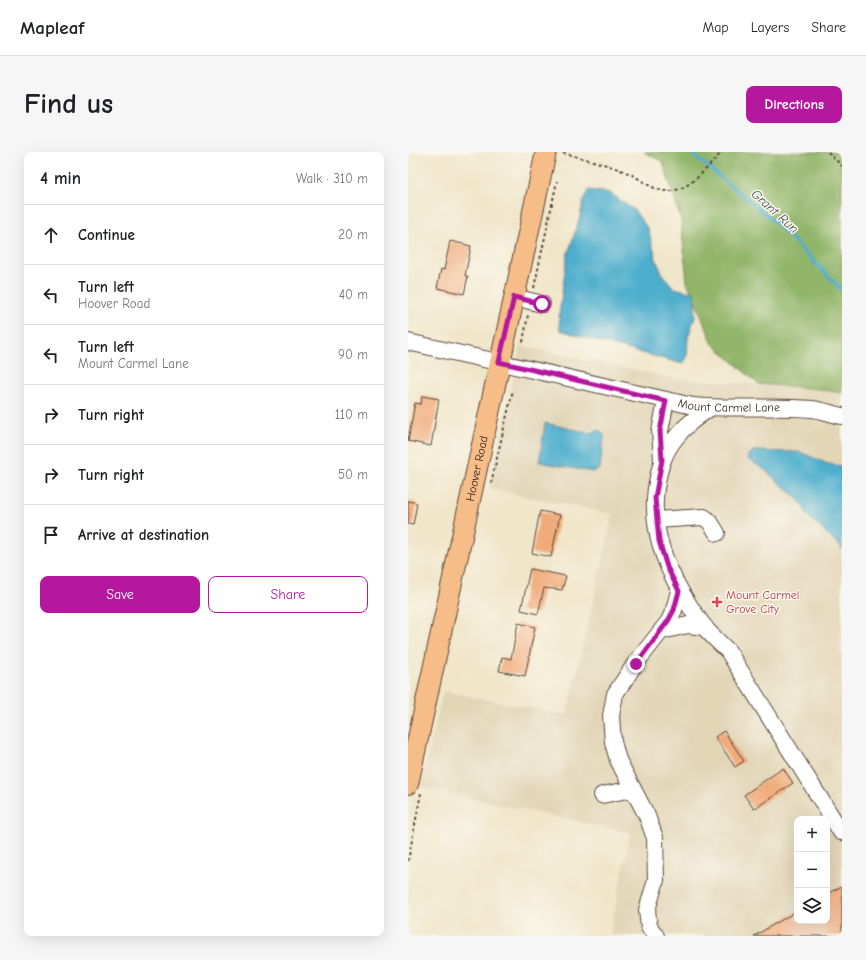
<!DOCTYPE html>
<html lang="en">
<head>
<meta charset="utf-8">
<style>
  body { margin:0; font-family:"Comic Neue",sans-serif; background:#f6f6f6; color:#202124 }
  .controls { position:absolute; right:12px; bottom:12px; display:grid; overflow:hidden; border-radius:8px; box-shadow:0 4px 16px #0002 }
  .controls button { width:36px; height:36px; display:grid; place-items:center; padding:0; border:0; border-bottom:1px solid #e0e0e0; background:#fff; color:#202124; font:20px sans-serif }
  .stop { position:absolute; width:12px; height:12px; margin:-9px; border:3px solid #b5179e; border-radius:50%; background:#fff }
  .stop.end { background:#b5179e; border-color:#fff; box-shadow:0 1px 4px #0008 }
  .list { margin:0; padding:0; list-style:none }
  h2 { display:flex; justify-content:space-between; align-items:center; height:52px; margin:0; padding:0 16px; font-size:17px }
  h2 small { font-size:13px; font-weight:400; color:#757577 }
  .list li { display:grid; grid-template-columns:26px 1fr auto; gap:12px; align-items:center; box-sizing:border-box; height:60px; padding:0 16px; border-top:1px solid #e0e0e0 }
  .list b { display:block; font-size:15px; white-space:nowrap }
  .list p { margin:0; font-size:13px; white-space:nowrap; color:#757577 }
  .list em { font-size:13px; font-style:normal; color:#757577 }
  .actions { display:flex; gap:8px; padding:12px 16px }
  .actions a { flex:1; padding:9px 0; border:1px solid #b5179e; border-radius:8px; text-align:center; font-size:14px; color:#b5179e }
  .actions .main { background:#b5179e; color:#fff }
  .icon { flex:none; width:22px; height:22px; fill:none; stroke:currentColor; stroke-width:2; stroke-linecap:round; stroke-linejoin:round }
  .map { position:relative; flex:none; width:434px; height:784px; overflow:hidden; border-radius:8px }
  header { display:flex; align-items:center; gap:24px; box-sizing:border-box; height:56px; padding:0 20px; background:#fff; border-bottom:1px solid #e0e0e0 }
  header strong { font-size:19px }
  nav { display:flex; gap:22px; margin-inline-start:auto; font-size:14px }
  .intro { display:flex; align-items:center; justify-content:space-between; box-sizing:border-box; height:96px; padding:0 24px }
  h1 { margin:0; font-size:28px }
  .button { padding:10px 18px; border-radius:8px; background:#b5179e; color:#fff; font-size:14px; font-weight:700 }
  main { display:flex; gap:24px; padding:0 24px }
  aside { flex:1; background:#fff; border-radius:8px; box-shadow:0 4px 16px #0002 }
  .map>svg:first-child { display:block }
  .built { fill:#e2d6b7; fill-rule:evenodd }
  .forest { fill:#91b569; stroke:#667044 }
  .water { fill:#4eaecd; stroke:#446c76 }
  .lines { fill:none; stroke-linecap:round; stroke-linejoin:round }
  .stream { stroke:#4eaecd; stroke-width:3.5 }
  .building { fill:#f1aa7a }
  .minor-casing { stroke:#564638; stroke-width:18 }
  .major-casing { stroke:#564638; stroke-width:22 }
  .path { stroke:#564638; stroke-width:2; stroke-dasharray:3 3; stroke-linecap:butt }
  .minor { stroke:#fff; stroke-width:16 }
  .major { stroke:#f7bd88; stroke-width:20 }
  .route { stroke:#b5179e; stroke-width:5 }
  .health-dot { fill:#e0444e; stroke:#fbf7ec; stroke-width:1.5 }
  .labels { text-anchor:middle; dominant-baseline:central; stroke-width:3; stroke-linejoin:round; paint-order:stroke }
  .street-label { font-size:12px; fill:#3b2a1e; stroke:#fbf7ec }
  .health-label { font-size:12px; fill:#be3a42; stroke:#fbf7ec; text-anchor:start }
  .water-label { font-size:13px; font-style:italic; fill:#42585b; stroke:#fbf7ec }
</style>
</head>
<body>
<header>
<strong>Mapleaf</strong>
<nav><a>Map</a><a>Layers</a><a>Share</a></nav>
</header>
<div class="intro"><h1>Find us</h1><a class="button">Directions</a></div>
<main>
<aside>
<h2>4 min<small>Walk · 310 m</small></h2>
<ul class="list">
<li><svg class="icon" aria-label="ahead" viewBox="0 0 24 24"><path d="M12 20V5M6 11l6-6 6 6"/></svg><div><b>Continue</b></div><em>20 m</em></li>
<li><svg class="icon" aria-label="left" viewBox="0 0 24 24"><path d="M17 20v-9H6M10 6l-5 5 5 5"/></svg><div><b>Turn left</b><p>Hoover Road</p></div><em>40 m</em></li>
<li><svg class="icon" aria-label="left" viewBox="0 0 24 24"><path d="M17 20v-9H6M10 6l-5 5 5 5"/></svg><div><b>Turn left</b><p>Mount Carmel Lane</p></div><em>90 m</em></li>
<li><svg class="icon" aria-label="right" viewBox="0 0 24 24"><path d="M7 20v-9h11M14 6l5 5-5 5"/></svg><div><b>Turn right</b></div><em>110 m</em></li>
<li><svg class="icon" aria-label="right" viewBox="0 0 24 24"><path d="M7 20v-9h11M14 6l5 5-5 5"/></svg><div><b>Turn right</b></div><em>50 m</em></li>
<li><svg class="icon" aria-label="arrive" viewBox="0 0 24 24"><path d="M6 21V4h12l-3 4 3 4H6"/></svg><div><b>Arrive at destination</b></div></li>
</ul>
<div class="actions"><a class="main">Save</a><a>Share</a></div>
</aside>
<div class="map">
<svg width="434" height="784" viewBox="0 0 434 784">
  <rect width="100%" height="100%" fill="#fbf7ec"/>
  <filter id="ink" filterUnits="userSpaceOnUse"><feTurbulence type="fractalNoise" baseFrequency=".025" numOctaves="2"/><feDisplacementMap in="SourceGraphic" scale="8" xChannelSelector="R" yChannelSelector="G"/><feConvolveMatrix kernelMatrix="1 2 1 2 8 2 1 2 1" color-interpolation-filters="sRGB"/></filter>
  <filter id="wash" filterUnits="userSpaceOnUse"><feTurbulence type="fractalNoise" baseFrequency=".012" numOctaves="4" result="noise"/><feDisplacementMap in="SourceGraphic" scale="16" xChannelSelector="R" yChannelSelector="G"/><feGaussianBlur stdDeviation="0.9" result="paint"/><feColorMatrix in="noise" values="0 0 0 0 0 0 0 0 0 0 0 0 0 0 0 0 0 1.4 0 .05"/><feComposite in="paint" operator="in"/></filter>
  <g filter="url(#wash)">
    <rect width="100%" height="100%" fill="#f0e6ca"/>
    <path class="built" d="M 112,194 L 269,227 L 403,236 L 434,241 L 434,784 L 202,784 L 222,681 L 13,635 L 35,539 L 159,563 L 205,362 L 82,337 ZM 389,667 L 419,667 L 419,769 L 389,769 Z"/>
    <path class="forest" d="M 236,0 L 434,0 L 434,241 L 403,236 L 350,232 L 305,192 L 279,130 L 273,68 L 255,10 Z"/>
    <path class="water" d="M 181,38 L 202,41 L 226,58 L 240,77 L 249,110 L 255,123 L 266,136 L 287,141 L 287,165 L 280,185 L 279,205 L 275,212 L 178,186 L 152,178 L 151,163 L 159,104 L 171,68 L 176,46 Z
      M 137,271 L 182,281 L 192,278 L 196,283 L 192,317 L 185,320 L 131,310 Z
      M 346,299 L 392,300 L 420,312 L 434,314 L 434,398 L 433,395 L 399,363 L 393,351 L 384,342 L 357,318 L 340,307 L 340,303 Z"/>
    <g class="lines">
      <path class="stream" d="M 282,0 L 368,71 L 434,138"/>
    </g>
    <g id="blocks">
      <path class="building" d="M 42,89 L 63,94 L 57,124 L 60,124 L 56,142 L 29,136 L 33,117 L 36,118 Z
        M 14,244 L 31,247 L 23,294 L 0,289 L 7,251 L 13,252 Z
        M 0,349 L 9,351 L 5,373 L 0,372 Z
        M 132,359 L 152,363 L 143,405 L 124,401 Z
        M 122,417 L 158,424 L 154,438 L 136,436 L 130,462 L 113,458 Z
        M 110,471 L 127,475 L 117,524 L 91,519 L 94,505 L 103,507 Z
        M 316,579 L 336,609 L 327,615 L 307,585 Z
        M 375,616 L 385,631 L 346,657 L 336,643 Z
        M 434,734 L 434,784 L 346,784 L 389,759 L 389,769 L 419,769 L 419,742 Z"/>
    </g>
  </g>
  <g filter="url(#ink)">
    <use href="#blocks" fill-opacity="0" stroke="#564638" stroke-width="1"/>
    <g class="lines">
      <defs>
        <g id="minor">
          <path d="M 106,145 L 134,152"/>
          <path id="s1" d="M 0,190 L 285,254 C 325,258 364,253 404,257 C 414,258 424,262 434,264"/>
          <path d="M 302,256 C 289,265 276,274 266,288 C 255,302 251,318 248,336 C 242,379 259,420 283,456 C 287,462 292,469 297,476 C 304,484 313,492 320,499 L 433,680"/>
          <path d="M 254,308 L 252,279 L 258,249"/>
          <path d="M 248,368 L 296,365 L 302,370 L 309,381"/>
          <path d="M 254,479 L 280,473 L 297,475"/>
          <path d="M 194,643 L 225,637"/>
          <path d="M 248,784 L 241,775 L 239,758 L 248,728 L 247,686 L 239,664 L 210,608 L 205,590 L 203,564 L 207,542 L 227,512 L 261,469 L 266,458 L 271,439"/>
        </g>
        <g id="major">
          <path id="s2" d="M 0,632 L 138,0"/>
        </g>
      </defs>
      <use href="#minor" class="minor-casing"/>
      <use href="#major" class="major-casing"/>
      <path class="path" d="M 420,0 L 434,14
        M 155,1 C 177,7 199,12 220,21 C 230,25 238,33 249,37 C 277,47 297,17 314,0
        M 126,136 L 149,29
        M 115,190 L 120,163
        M 83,331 L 105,238
        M 0,709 L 13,641"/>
      <use href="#minor" class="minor"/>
      <use href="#major" class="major"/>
    </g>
  </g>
  <g class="lines" filter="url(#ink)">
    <path class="route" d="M 134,152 L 106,145 L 91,210 L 258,249 L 252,279 L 254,308 L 247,346 L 251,389 L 259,415 L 271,439 L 266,458 L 260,469 L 228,512"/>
  </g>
  <path class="health-dot" d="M307 444h4v4h4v4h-4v4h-4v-4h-4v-4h4z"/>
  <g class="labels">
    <g class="street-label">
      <text stroke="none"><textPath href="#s1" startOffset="328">Mount Carmel Lane</textPath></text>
      <text stroke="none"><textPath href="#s2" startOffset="323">Hoover Road</textPath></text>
    </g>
    <g class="health-label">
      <text x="318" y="443">Mount Carmel<tspan x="318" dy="14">Grove City</tspan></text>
    </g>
    <g class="water-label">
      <text transform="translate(367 59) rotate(42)">Grant Run</text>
    </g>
  </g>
</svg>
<div class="controls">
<button>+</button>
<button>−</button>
<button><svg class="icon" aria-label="layers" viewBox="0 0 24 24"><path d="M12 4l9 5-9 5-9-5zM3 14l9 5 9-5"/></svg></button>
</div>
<div class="stop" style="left:134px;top:152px"></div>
<div class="stop end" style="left:228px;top:512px"></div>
</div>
</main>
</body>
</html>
